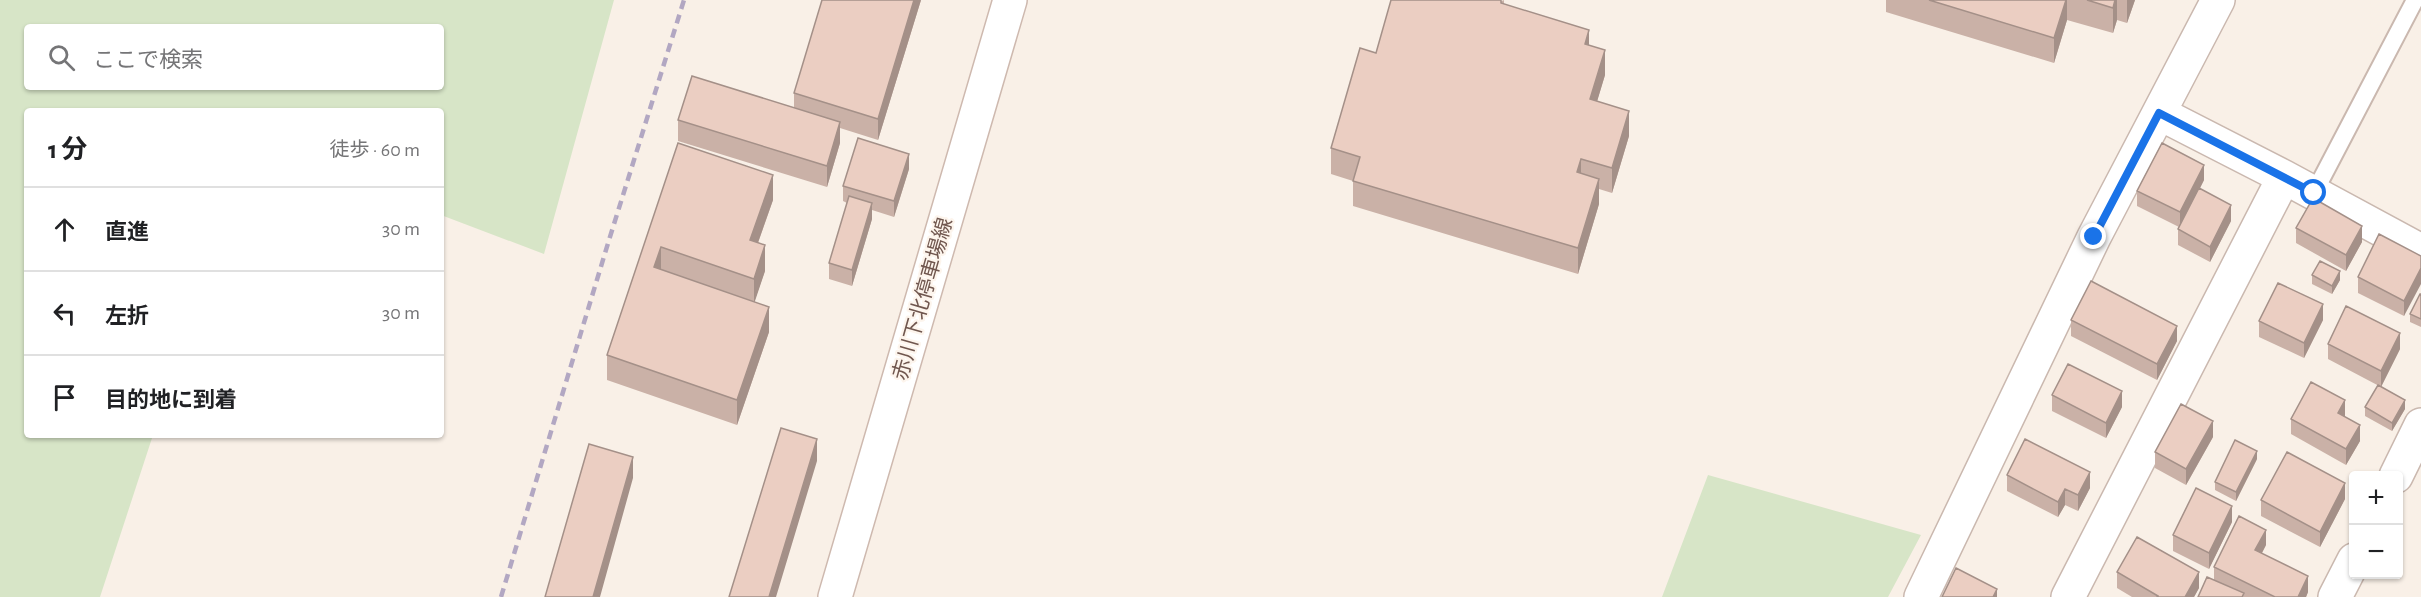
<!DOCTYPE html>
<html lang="ja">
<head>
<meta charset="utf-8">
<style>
  body { margin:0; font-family:"Alegreya Sans","Noto Sans JP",sans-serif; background:#f2f2f2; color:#202124 }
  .controls { position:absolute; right:18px; bottom:18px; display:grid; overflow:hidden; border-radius:6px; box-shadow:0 2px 4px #0004 }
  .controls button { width:54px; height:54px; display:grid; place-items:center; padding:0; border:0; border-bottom:2px solid #e0e0e0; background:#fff; color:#202124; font:30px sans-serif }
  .stop { position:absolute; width:18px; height:18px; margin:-14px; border:4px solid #1a73e8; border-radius:50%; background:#fff }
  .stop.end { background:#1a73e8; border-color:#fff; box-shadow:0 2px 6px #0008 }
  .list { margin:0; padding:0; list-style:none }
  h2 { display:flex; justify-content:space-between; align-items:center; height:78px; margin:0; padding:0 24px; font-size:26px }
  h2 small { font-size:20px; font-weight:400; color:#757577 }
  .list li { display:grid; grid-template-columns:39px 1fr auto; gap:18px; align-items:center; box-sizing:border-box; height:84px; padding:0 24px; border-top:2px solid #e0e0e0 }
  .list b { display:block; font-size:22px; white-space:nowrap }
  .list em { font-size:20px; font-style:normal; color:#757577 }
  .icon { flex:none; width:33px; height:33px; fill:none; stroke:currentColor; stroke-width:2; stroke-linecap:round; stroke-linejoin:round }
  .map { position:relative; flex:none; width:2421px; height:597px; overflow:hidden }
  .search { position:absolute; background:#fff; box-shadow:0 2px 4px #0004; left:24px; top:24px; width:420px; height:66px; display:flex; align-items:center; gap:15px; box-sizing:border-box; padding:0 21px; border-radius:6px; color:#757577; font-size:22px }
  .panel { position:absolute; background:#fff; box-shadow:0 2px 4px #0004; left:24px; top:108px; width:420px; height:330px; border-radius:6px }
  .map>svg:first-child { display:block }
  .green { fill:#d7e5c7; fill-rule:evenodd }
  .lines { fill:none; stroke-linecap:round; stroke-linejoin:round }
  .service-casing { stroke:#cab8af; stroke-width:20 }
  .minor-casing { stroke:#cab8af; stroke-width:36 }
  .secondary-casing { stroke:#ceb9af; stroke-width:36 }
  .service { stroke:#fff; stroke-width:16 }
  .minor { stroke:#fff; stroke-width:33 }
  .secondary { stroke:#fff; stroke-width:33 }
  .rail { stroke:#b2a7c2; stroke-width:4.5; stroke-dasharray:9 6; stroke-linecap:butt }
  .wall { fill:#cab1a7 }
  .shaded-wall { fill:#a49088 }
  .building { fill:#ebcec2; stroke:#a49088; stroke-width:1.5 }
  .route { stroke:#1a73e8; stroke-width:8 }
  .labels { text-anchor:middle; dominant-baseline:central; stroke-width:4.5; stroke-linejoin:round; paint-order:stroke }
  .street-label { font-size:21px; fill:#70574f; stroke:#fdf5ed }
</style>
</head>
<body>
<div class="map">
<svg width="2421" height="597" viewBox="0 0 2421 597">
  <rect width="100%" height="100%" fill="#f9f0e7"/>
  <path class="green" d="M 0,0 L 614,0 L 544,254 L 441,215 L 441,111 L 27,111 L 27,435 L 153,435 L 100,597 L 0,597 ZM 27,27 L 441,27 L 441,87 L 27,87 Z
    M 1708,475 L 1921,535 L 1888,597 L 1662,597 Z"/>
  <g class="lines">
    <defs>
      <path id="service" d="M 2314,193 L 2415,0"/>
      <path id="minor" d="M 2159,113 L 2284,177 L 2421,251
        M 2396,476 L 2421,425
        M 1921,597 L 2094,237 L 2218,0
        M 2068,597 L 2284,177
        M 2335,597 L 2354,560"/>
      <path id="secondary" d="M 835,597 L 1010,0"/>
    </defs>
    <use href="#service" class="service-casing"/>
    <use href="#minor" class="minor-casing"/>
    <use href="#secondary" class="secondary-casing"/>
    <use href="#service" class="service"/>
    <use href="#minor" class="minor"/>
    <use href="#secondary" class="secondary"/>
    <path class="rail" d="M 501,597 L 609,240 L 684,0"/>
  </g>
  <path class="wall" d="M 921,0 L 878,140 L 840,128 L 840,143 L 827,187 L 678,141 L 678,120 L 794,107 L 794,93 Z
    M 1504,0 L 1504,4 L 1589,45 L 1605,75 L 1597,101 L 1629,136 L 1612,193 L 1599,189 L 1599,204 L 1578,274 L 1353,206 L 1353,181 L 1331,174 L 1331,148 L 1376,53 Z
    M 1886,0 L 2135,0 L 2127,23 L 2117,20 L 2113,33 L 2067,20 L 2054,63 L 1886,12 Z
    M 678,143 L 773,200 L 758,243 L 765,271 L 754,302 L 769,332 L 737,425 L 607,380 L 607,355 Z
    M 909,169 L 894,217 L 872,210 L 872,219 L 852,286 L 829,279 L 829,263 L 847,203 L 843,201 L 843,186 Z
    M 2204,180 L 2200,188 L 2231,221 L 2210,262 L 2178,245 L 2178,229 L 2179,227 L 2137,206 L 2137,191 Z
    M 2296,228 L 2362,242 L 2346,271 L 2296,243 Z
    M 2421,256 L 2404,316 L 2358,293 L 2358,277 Z
    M 2312,275 L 2340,280 L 2332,294 L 2312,284 Z
    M 2421,294 L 2421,327 L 2410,322 L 2410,314 Z
    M 2071,320 L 2177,341 L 2157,380 L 2071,336 Z
    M 2323,320 L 2304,358 L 2259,337 L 2259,321 Z
    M 2328,344 L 2400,349 L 2381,387 L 2328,359 Z
    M 2052,395 L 2122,407 L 2106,438 L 2052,411 Z
    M 2365,407 L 2405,409 L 2392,431 L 2365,416 Z
    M 2345,416 L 2345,417 L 2360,441 L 2346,465 L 2291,434 L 2291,419 Z
    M 2213,437 L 2186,485 L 2155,468 L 2155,452 Z
    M 2257,459 L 2236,501 L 2215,490 L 2215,482 Z
    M 2007,475 L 2090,488 L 2078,511 L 2065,505 L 2058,517 L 2007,491 Z
    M 2345,499 L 2320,547 L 2261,516 L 2261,500 Z
    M 2232,522 L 2209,569 L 2173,551 L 2173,535 Z
    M 2266,545 L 2262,553 L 2308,592 L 2306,597 L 2198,597 L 2214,581 L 2214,567 Z
    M 2117,572 L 2199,588 L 2194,597 L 2132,597 L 2117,588 Z"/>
  <path class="shaded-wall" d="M 914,0 L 921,0 L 878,140 L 878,119 Z
    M 2066,0 L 2067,0 L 2067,20 L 2054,63 L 2054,38 Z
    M 2115,0 L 2117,0 L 2117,20 L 2113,33 L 2113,8 Z
    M 2127,0 L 2135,0 L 2127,23 Z
    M 1589,30 L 1589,55 L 1585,44 Z
    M 1605,50 L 1605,75 L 1590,125 L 1590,99 Z
    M 1629,111 L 1629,136 L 1612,193 L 1612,168 Z
    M 840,122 L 840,143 L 827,187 L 827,166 Z
    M 909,154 L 909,169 L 894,217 L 894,201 Z
    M 1581,159 L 1581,184 L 1577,172 Z
    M 2204,165 L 2204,180 L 2180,228 L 2180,212 Z
    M 773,175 L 773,200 L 750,265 L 750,240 Z
    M 1599,179 L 1599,204 L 1578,274 L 1578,248 Z
    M 872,203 L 872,219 L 852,286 L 852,270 Z
    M 2231,205 L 2231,221 L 2210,262 L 2210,247 Z
    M 2362,226 L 2362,242 L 2346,271 L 2346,255 Z
    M 765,245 L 765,271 L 754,304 L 754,279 Z
    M 661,247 L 661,272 L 654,267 Z
    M 2421,268 L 2421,284 L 2404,316 L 2404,301 Z
    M 2340,271 L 2340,280 L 2332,294 L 2332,286 Z
    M 2323,304 L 2323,320 L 2304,358 L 2304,343 Z
    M 769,307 L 769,332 L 737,425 L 737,400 Z
    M 2177,326 L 2177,341 L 2157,380 L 2157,364 Z
    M 2400,333 L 2400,349 L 2381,387 L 2381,371 Z
    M 2122,391 L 2122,407 L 2106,438 L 2106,423 Z
    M 2345,400 L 2345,416 L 2338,429 L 2338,413 Z
    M 2405,400 L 2405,409 L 2392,431 L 2392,423 Z
    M 2213,421 L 2213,437 L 2186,485 L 2186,469 Z
    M 2360,425 L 2360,441 L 2346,465 L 2346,449 Z
    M 817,439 L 817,461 L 776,597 L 769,597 Z
    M 2257,451 L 2257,459 L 2236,501 L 2236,492 Z
    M 633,457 L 633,478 L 600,597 L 593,597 Z
    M 2090,472 L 2090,488 L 2078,511 L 2078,495 Z
    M 2345,483 L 2345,499 L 2320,547 L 2320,532 Z
    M 2065,489 L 2065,505 L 2058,517 L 2058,502 Z
    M 2232,506 L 2232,522 L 2209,569 L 2209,553 Z
    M 2266,530 L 2266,545 L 2255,566 L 2255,550 Z
    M 2199,572 L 2199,588 L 2194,597 L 2185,597 Z
    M 2308,576 L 2308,592 L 2306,597 L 2298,597 Z
    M 1997,589 L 1997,597 L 1993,597 Z"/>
  <path class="building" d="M 822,0 L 914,0 L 878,119 L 794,93 Z
    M 1391,0 L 1501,0 L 1501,3 L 1589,30 L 1585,44 L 1605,50 L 1590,99 L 1629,111 L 1612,168 L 1581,159 L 1577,172 L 1599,179 L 1578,248 L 1353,181 L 1360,157 L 1331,148 L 1360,48 L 1376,53 Z
    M 1929,0 L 2066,0 L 2054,38 Z
    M 2087,0 L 2115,0 L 2113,8 Z
    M 692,76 L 840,122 L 827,166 L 678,120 Z
    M 858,138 L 909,154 L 894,201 L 843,186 Z
    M 678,143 L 773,175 L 750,240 L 765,245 L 754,279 L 661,247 L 654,267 L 769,307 L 737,400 L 607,355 Z
    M 2162,143 L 2204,165 L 2180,212 L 2137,191 Z
    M 2199,188 L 2231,205 L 2210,247 L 2178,229 Z
    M 849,196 L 872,203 L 852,270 L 829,263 Z
    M 2313,198 L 2362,226 L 2346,255 L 2296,228 Z
    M 2379,234 L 2421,256 L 2421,268 L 2404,301 L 2358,277 Z
    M 2320,261 L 2340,271 L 2332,286 L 2312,275 Z
    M 2091,281 L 2177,326 L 2157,364 L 2071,320 Z
    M 2278,283 L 2323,304 L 2304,343 L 2259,321 Z
    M 2420,294 L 2421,294 L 2421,319 L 2410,314 Z
    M 2346,306 L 2400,333 L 2381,371 L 2328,344 Z
    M 2068,364 L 2122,391 L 2106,423 L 2052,395 Z
    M 2311,382 L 2345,400 L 2338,413 L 2360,425 L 2346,449 L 2291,419 Z
    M 2378,385 L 2405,400 L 2392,423 L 2365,407 Z
    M 2181,404 L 2213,421 L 2186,469 L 2155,452 Z
    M 781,428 L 817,439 L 769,597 L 729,597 Z
    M 2025,439 L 2090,472 L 2078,495 L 2065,489 L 2058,502 L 2007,475 Z
    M 2235,440 L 2257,451 L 2236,492 L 2215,482 Z
    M 589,444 L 633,457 L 593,597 L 545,597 Z
    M 2287,452 L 2345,483 L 2320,532 L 2261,500 Z
    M 2196,488 L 2232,506 L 2209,553 L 2173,535 Z
    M 2239,516 L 2266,530 L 2255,550 L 2308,576 L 2298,597 L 2275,597 L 2214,567 Z
    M 2137,537 L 2199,572 L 2185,597 L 2157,597 L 2158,596 L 2117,572 Z
    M 1956,568 L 1997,589 L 1993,597 L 1942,597 Z
    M 2207,577 L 2244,593 L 2242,597 L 2198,597 Z"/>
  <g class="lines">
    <path class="route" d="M 2094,237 L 2159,113 L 2314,193"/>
  </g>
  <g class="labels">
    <g class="street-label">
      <text transform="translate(923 299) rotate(-74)">赤川下北停車場線</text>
    </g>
  </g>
</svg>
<div class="controls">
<button>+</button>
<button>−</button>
</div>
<div class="stop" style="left:2314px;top:193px"></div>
<div class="stop end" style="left:2094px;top:237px"></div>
<div class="search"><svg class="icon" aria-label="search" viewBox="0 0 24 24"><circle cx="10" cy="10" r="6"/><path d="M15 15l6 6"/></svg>ここで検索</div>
<section class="panel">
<h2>1 分<small>徒歩 · 60 m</small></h2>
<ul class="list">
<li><svg class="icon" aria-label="ahead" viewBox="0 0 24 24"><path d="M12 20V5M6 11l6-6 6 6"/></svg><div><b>直進</b></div><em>30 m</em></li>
<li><svg class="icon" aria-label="left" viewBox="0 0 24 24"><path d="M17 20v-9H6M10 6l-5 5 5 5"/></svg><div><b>左折</b></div><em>30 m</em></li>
<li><svg class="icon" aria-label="arrive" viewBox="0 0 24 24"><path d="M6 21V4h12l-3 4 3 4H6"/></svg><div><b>目的地に到着</b></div></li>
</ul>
</section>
</div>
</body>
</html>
